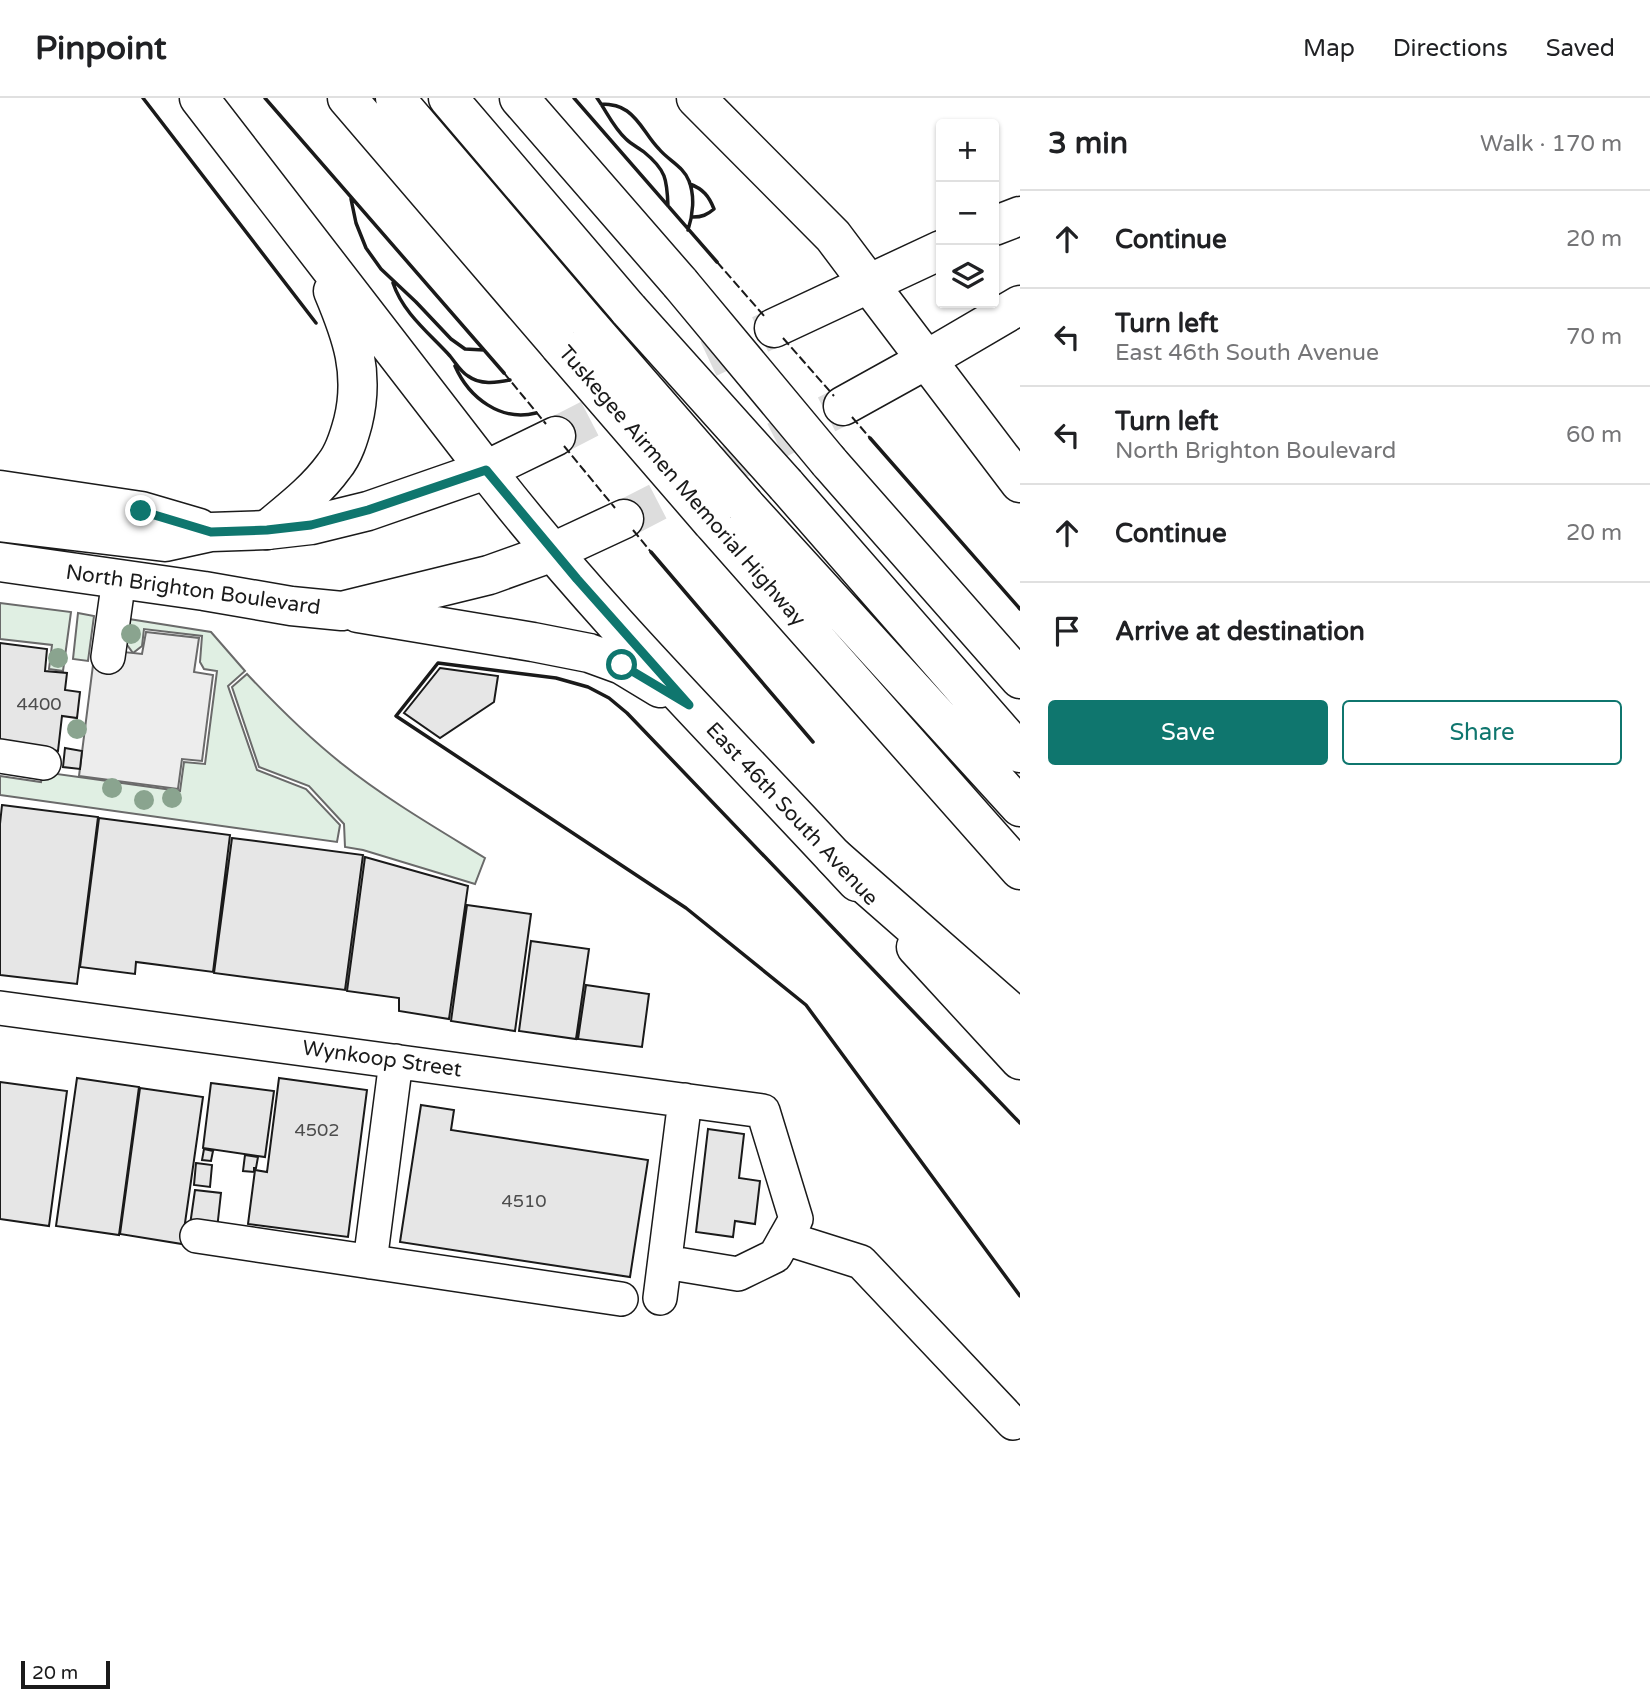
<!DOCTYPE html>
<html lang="en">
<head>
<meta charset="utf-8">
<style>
  body { margin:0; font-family:"Varela Round",sans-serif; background:#f6f6f6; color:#202124 }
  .controls { position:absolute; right:21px; top:21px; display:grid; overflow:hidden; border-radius:7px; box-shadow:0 2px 5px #0004 }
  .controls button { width:63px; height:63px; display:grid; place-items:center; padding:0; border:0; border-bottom:2px solid #e0e0e0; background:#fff; color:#202124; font:35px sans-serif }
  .scale { position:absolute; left:21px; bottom:18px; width:89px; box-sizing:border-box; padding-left:7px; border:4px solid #1a1a1a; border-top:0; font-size:19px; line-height:24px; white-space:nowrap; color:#1a1a1a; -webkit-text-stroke:5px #fff; paint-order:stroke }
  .stop { position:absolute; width:21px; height:21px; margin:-16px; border:5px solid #0f766e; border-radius:50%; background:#fff }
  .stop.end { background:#0f766e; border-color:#fff; box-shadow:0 2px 7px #0008 }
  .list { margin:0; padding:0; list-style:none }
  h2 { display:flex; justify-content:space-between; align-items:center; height:91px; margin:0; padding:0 28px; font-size:30px }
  h2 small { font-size:23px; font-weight:400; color:#757577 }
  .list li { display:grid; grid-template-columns:46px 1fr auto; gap:21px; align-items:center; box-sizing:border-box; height:98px; padding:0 28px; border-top:2px solid #e0e0e0 }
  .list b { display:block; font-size:26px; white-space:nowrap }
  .list p { margin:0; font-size:23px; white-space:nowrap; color:#757577 }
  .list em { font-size:23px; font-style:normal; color:#757577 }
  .actions { display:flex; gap:14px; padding:21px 28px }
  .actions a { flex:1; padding:16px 0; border:2px solid #0f766e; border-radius:7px; text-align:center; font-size:24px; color:#0f766e }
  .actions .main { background:#0f766e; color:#fff }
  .icon { flex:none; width:38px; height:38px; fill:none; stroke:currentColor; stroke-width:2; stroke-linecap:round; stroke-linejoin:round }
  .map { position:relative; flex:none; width:1020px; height:1609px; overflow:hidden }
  header { display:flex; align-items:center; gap:42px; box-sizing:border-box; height:98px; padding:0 35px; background:#fff; border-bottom:2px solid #e0e0e0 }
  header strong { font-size:33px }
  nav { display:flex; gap:38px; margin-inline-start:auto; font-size:24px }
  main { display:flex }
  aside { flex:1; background:#fff }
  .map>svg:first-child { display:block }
  .green { fill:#e0efe3; stroke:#6a6a6a; stroke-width:2 }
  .parking { fill:#ededed; stroke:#6a6a6a; stroke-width:2 }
  .building { fill:#e6e6e6; stroke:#1a1a1a; stroke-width:2 }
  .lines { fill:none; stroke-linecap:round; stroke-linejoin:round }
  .major-tunnel { stroke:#ddd; stroke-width:38; stroke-dasharray:38 19; stroke-linecap:butt }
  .minor-casing { stroke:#1a1a1a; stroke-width:36 }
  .major-casing { stroke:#1a1a1a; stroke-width:41 }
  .highway-casing { stroke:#1a1a1a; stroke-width:41 }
  .minor { stroke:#fff; stroke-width:33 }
  .major { stroke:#fff; stroke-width:38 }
  .highway { stroke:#fff; stroke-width:38 }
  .highway-bridge-casing { stroke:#1a1a1a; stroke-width:41; stroke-linecap:butt }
  .highway-bridge { stroke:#fff; stroke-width:38 }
  .fence { stroke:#1a1a1a; stroke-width:2; stroke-dasharray:9 3.5; stroke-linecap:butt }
  .wall { stroke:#1a1a1a; stroke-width:3.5 }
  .tree { fill:#8aa48f }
  .route { stroke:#0f766e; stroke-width:9 }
  .labels { text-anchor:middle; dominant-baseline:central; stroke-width:5; stroke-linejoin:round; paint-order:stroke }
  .number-label { font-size:18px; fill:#4d4d4d }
  .street-label { font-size:21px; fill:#1a1a1a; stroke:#fff }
</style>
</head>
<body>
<header>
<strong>Pinpoint</strong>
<nav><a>Map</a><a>Directions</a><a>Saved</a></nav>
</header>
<main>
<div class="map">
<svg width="1020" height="1609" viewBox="0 0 1020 1609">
  <rect width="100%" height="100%" fill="#fff"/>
  <path class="green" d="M 0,505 L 71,514 L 63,573 L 49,571 L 52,547 L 0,541 Z
    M 78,515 L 94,518 L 88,563 L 73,561 Z
    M 129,521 L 211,534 L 245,573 L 228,588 L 257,672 L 306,691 L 340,727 L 337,744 L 0,697 L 0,678 L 41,684 L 43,674 L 180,693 L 184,664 L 205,666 L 217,573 L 204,571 L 200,564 L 202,538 L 144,531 L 142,548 L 133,555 L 125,544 Z
    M 247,576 C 277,608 307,638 341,665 C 386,701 436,730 485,760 L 475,786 L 363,752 L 345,749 L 344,726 L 309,688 L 259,669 L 232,589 Z"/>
  <path class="parking" d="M 146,534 L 199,540 L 194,574 L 213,577 L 202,663 L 182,661 L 178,691 L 79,678 L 95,551 L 142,556 Z"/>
  <path class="building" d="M 0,545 L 47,551 L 45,573 L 67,575 L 65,592 L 80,594 L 77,620 L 62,618 L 58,653 L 0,646 Z
    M 440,570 L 498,578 L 494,604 L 440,640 L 404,615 Z
    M 65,650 L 82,653 L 80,671 L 63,669 Z
    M 2,707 L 98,719 L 77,886 L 0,877 L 0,726 Z
    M 99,720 L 230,737 L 213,874 L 136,864 L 135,876 L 80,869 Z
    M 232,740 L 363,757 L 345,892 L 214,875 Z
    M 365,759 L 468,788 L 449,921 L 399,913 L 399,900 L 347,893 Z
    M 467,807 L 531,816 L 515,933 L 451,923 Z
    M 531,843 L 589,851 L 576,941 L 519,933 Z
    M 586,887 L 649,896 L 642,949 L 578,941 Z
    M 77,980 L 139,989 L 119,1137 L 56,1128 Z
    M 279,980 L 367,992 L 348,1139 L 248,1126 L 255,1072 L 267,1074 Z
    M 0,984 L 67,993 L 49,1128 L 0,1121 Z
    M 211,985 L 274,993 L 265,1059 L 203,1050 Z
    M 140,990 L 203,999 L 182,1146 L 120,1136 Z
    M 421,1007 L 454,1012 L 451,1032 L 648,1062 L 630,1179 L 400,1144 Z
    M 708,1031 L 744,1036 L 739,1080 L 760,1083 L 755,1126 L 735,1123 L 733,1139 L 696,1134 Z
    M 204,1051 L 213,1053 L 211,1063 L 202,1062 Z
    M 245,1057 L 258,1059 L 256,1070 L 254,1070 L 254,1074 L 243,1073 Z
    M 196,1065 L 212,1067 L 210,1089 L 194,1087 Z
    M 195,1092 L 221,1095 L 217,1131 L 190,1127 Z"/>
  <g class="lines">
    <path class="major-tunnel" d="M 556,338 L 680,274 L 774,230
      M 624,421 L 843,308"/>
    <defs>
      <path id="minor" d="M 108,559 L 119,481
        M 0,658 L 44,665
        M 0,910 L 763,1013 L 796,1121 L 775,1158 L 738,1176 L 665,1164
        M 197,1138 L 621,1201
        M 785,1140 L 861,1164 L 1013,1325
        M 370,1164 L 396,963
        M 660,1200 L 685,1002"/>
      <path id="major" d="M 994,128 L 1020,118
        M 869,186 L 1020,385
        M 774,230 L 941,152
        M 843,308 L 926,262 L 1020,207
        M 486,372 C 599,518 732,648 857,784
        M 0,392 L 141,413 L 199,430
        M 0,424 L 165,444 L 211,434 L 267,432 L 311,427 L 368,413 L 486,372 L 556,338
        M 0,464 L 204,493 L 291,508 L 342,513 L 489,477 L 553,454 L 624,421
        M 358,515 L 533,544 L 589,555 L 622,567 L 660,590
        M 916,849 L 1020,962"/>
      <path id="highway" d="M 199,0 L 486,372
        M 347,0 L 559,247
        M 395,0 L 592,231
        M 448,0 L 629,212
        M 519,0 L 680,185
        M 696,0 L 833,138 L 869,186
        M 829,364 L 1020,581
        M 786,387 L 1020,655
        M 745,407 L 1020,709
        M 712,424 L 1020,772
        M 267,432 C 291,412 316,393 334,368 C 344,356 349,339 353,324 C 365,275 352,238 333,193
        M 834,759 L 1020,922"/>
    </defs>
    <use href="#minor" class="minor-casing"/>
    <use href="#major" class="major-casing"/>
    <use href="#highway" class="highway-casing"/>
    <use href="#minor" class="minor"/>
    <use href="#major" class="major"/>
    <use href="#highway" class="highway"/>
    <defs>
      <path id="highway-bridge" d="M 680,185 L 829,364
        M 629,212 L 786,387
        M 592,231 L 745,407
        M 559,247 L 712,424"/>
    </defs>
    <use href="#highway-bridge" class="highway-bridge-casing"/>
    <use href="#highway-bridge" class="highway-bridge"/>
    <path class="fence" d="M 717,164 L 765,219
      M 783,240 L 834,298
      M 504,275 L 546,326
      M 852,319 L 870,340
      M 564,348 L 615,410
      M 633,432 L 651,454"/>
    <path class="wall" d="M 143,0 L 316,225
      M 265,0 L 504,275
      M 574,0 L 717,164
      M 597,0 C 607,14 613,29 626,41 C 631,46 639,50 644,54 C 666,72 667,81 668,108
      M 601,6 C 611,6 619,7 627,13 C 641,23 647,39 659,51 C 668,62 684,69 689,83 C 695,98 693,117 688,132
      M 690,86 C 703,91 709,98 714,111 C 707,117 702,119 693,119
      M 351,101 L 356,125 L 366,150 L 381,171 L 416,204 L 451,241 L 465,251 L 484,252
      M 393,185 C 403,215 429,235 450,258 C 455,264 461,274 468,278 C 480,287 496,285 510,282
      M 455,268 C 469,300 501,324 536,315
      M 870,340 L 1020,511
      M 651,454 L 813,644
      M 1020,1025 L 627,615 L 609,600 L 588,589 L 556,580 L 438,565 L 396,618 L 686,810 L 806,907 L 1020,1198"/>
  </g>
  <g class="tree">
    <circle cx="131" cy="536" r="10"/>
    <circle cx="58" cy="560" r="10"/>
    <circle cx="77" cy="631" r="10"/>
    <circle cx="112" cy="690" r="10"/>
    <circle cx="172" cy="700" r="10"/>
    <circle cx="144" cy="702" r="10"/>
  </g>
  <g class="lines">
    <path class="route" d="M 141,413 L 211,434 L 267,432 L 311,427 L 368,412 L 486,372 L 577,481 L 689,607 L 622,567"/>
  </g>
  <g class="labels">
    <g class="number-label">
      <text x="39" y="606">4400</text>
      <text x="317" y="1032">4502</text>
      <text x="524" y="1103">4510</text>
    </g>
    <g class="street-label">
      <text transform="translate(682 388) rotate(49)">Tuskegee Airmen Memorial Highway</text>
      <text transform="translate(193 492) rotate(8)">North Brighton Boulevard</text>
      <text transform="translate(792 716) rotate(47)">East 46th South Avenue</text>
      <text transform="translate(382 961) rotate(8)">Wynkoop Street</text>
    </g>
  </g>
</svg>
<div class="controls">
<button>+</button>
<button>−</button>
<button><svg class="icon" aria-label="layers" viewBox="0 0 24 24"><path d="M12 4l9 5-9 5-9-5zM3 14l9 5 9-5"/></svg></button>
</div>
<div class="scale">20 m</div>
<div class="stop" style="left:622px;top:567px"></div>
<div class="stop end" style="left:141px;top:413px"></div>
</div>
<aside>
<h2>3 min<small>Walk · 170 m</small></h2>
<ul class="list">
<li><svg class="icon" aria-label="ahead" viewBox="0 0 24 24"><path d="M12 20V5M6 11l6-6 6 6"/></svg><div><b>Continue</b></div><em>20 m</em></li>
<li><svg class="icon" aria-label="left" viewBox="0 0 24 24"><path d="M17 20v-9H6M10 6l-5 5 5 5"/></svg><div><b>Turn left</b><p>East 46th South Avenue</p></div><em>70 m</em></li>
<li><svg class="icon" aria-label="left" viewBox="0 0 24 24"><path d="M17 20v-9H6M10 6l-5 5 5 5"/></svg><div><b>Turn left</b><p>North Brighton Boulevard</p></div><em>60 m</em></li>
<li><svg class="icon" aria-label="ahead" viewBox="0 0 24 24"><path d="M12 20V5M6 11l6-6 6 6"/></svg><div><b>Continue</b></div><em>20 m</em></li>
<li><svg class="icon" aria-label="arrive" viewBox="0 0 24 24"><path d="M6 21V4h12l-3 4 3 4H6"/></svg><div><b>Arrive at destination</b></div></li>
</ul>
<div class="actions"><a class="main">Save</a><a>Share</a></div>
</aside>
</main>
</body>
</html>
